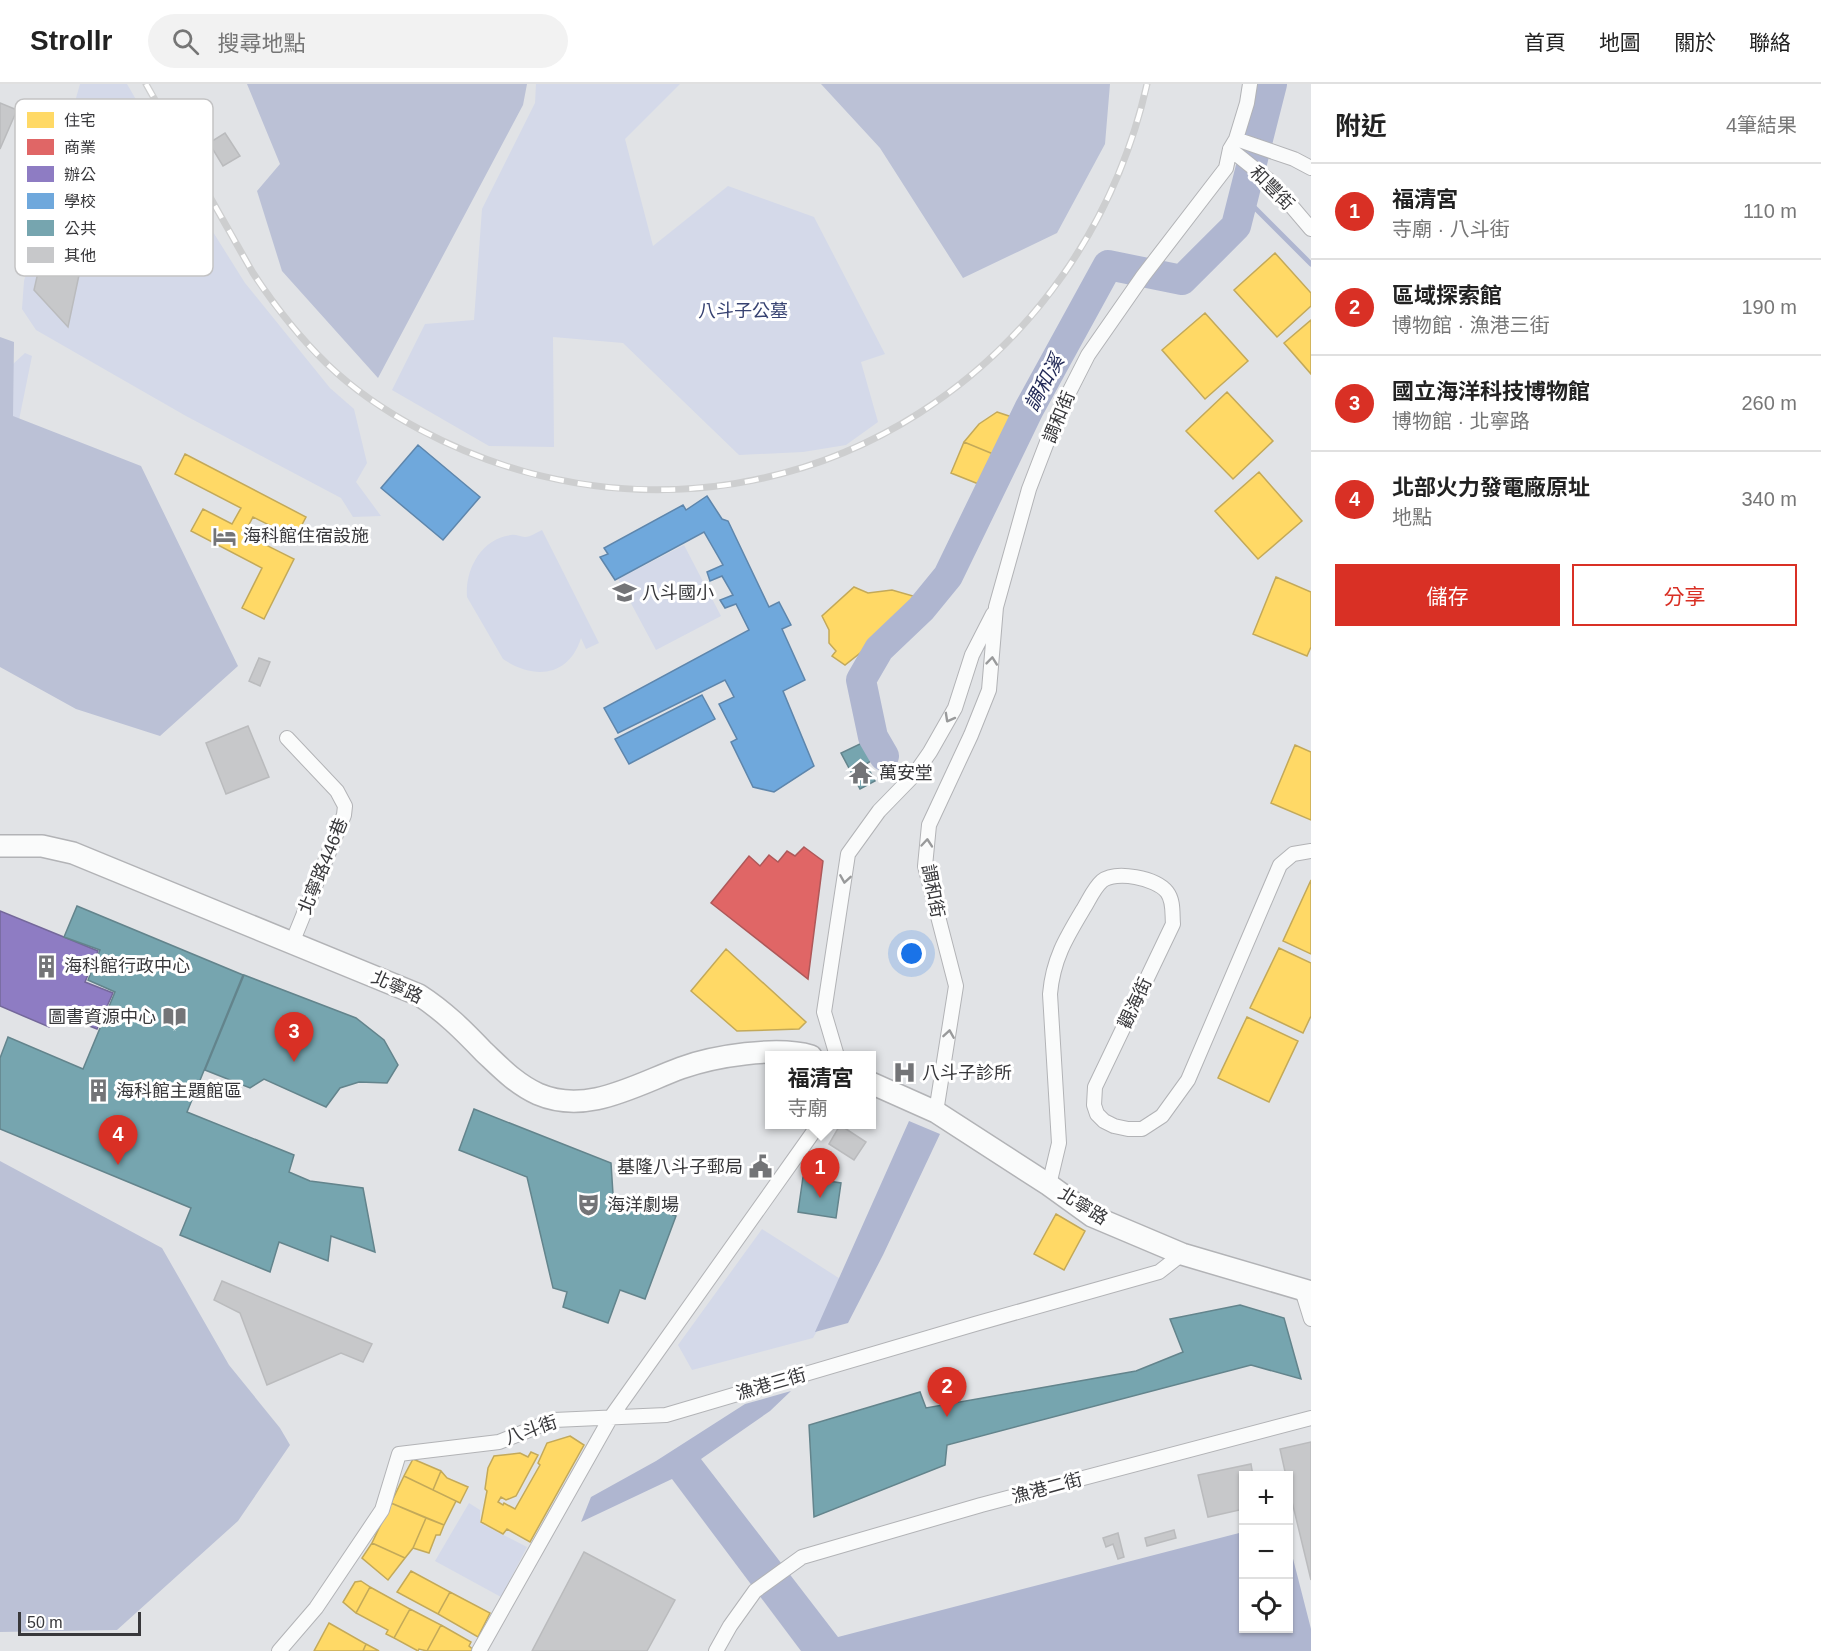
<!DOCTYPE html>
<html lang="zh-TW">
<head>
<meta charset="utf-8">
<style>
  body { margin:0; font-family:Helvetica,"Noto Sans TC",sans-serif; background:#f2f2f2; color:#222 }
  .controls { position:absolute; right:18px; bottom:18px; display:grid; overflow:hidden; border-radius:0px; box-shadow:0 2px 4px #0004 }
  .controls button { width:54px; height:54px; display:grid; place-items:center; padding:0; border:0; border-bottom:2px solid #e0e0e0; background:#fff; color:#222; font:30px sans-serif }
  .scale { position:absolute; left:18px; bottom:15px; width:123px; box-sizing:border-box; padding-left:6px; border:3px solid #38383b; border-top:0; font-size:16px; line-height:21px; white-space:nowrap; color:#38383b; -webkit-text-stroke:4px #fff; paint-order:stroke }
  .you { position:absolute; left:912px; top:870px; width:21px; height:21px; margin:-15px; border:4px solid #fff; border-radius:50%; background:#1a73e8; box-shadow:0 0 0 9px #1a73e833 }
  .badge { display:grid; place-items:center; width:39px; height:39px; border-radius:50%; background:#d93025; color:#fff; font-size:20px; font-weight:700 }
  .pin { position:absolute; translate:-50% -50px; filter:drop-shadow(0 2px 3px #0008) }
  .pin::after { content:''; position:absolute; top:32px; width:21px; height:18px; background:inherit; clip-path:polygon(0 0,100% 0,50% 100%) }
  .popup { position:absolute; left:765px; top:967px; width:111px; height:78px; box-sizing:border-box; display:grid; place-content:center; border-radius:0px; background:#fff; filter:drop-shadow(0 2px 4px #0005); font-size:20px; white-space:nowrap; color:#767676 }
  .popup b { font-size:22px; color:#222 }
  .popup::after { content:''; position:absolute; left:50%; top:100%; margin-left:-12px; border:12px solid transparent; border-top-color:#fff }
  .list { margin:0; padding:0; list-style:none }
  h2 { display:flex; justify-content:space-between; align-items:center; height:78px; margin:0; padding:0 24px; font-size:26px }
  h2 small { font-size:20px; font-weight:400; color:#767676 }
  .list li { display:grid; grid-template-columns:39px 1fr auto; gap:18px; align-items:center; box-sizing:border-box; height:96px; padding:0 24px; border-top:2px solid #e0e0e0 }
  .list b { display:block; font-size:22px; white-space:nowrap }
  .list p { margin:0; font-size:20px; white-space:nowrap; color:#767676 }
  .list em { font-size:20px; font-style:normal; color:#767676 }
  .actions { display:flex; gap:12px; padding:18px 24px }
  .actions a { flex:1; padding:14px 0; border:2px solid #d93025; border-radius:0px; text-align:center; font-size:21px; color:#d93025 }
  .actions .main { background:#d93025; color:#fff }
  .icon { flex:none; width:33px; height:33px; fill:none; stroke:currentColor; stroke-width:2; stroke-linecap:round; stroke-linejoin:round }
  .map { position:relative; flex:none; width:1311px; height:1567px; overflow:hidden }
  header { display:flex; align-items:center; gap:36px; box-sizing:border-box; height:84px; padding:0 30px; background:#fff; border-bottom:2px solid #e0e0e0 }
  header strong { font-size:28px }
  nav { display:flex; gap:33px; margin-inline-start:auto; font-size:21px }
  .search { width:420px; height:54px; background:#f2f2f2; display:flex; align-items:center; gap:15px; box-sizing:border-box; padding:0 21px; border-radius:33px; color:#767676; font-size:22px }
  main { display:flex }
  aside { flex:1; background:#fff }
  .map>svg:first-child { display:block }
  .green { fill:#d4d9e9 }
  .forest { fill:#bbc1d6 }
  .water { fill:#afb6d0 }
  .homes { fill:#ffd966; stroke:#c3a959; stroke-width:1.5 }
  .shops { fill:#e06666; stroke:#ae5859; stroke-width:1.5 }
  .offices { fill:#8e7cc3; stroke:#74689a; stroke-width:1.5 }
  .schools { fill:#6fa8dc; stroke:#5e86ac; stroke-width:1.5 }
  .public { fill:#76a5af; stroke:#63848c; stroke-width:1.5 }
  .lines { fill:none; stroke-linecap:round; stroke-linejoin:round }
  .stream { stroke:#afb6d0; stroke-width:5 }
  .river { stroke:#afb6d0; stroke-width:30 }
  .building { fill:#c7c8ca; stroke:#babbbd; stroke-width:1.5 }
  .street-casing { stroke:#b2b3b6; stroke-width:16 }
  .primary-casing { stroke:#b2b3b6; stroke-width:24 }
  .street { stroke:#fafbfb; stroke-width:14 }
  .primary { stroke:#fafbfb; stroke-width:21 }
  .rail-casing { stroke:#cdcecf; stroke-width:7 }
  .rail { stroke:#fff; stroke-width:4.5; stroke-dasharray:14; stroke-linecap:butt }
  .oneway { stroke:#999a9b }
  .labels { text-anchor:middle; dominant-baseline:central; stroke-width:6; stroke-linejoin:round; paint-order:stroke }
  .street-label { font-size:18px; fill:#38383b; stroke:#fff }
  .park-label { font-size:18px; fill:#374271; stroke:#fff }
  .poi-label { font-size:18px; fill:#38383b; stroke:#fff; text-anchor:start }
  .water-label { font-size:20px; font-style:italic; fill:#232b58; stroke:#fff }
  .key { fill:#fff; stroke:#c3c3c4; stroke-width:1.5 }
  .key-label { font-size:16px; fill:#38383b }
</style>
</head>
<body>
<header>
<strong>Strollr</strong>
<div class="search"><svg class="icon" aria-label="search" viewBox="0 0 24 24"><circle cx="10" cy="10" r="6"/><path d="M15 15l6 6"/></svg>搜尋地點</div>
<nav><a>首頁</a><a>地圖</a><a>關於</a><a>聯絡</a></nav>
</header>
<main>
<div class="map">
<svg width="1311" height="1567" viewBox="0 0 1311 1567">
  <rect width="100%" height="100%" fill="#e1e3e6"/>
  <path class="green" d="M 80,0 L 127,0 L 213,148 L 245,199 L 330,304 L 354,325 L 367,379 L 356,398 L 381,432 L 353,433 L 341,414 L 186,332 L 36,246 L 22,225 L 24,197 Z
    M 536,0 L 680,0 L 625,55 L 653,162 L 728,102 L 814,133 L 885,270 L 861,278 L 878,338 L 846,361 L 803,368 L 739,371 L 623,259 L 553,253 L 554,363 L 489,362 L 392,306 L 425,240 L 474,236 L 482,125 L 535,19 Z
    M 25,269 L 32,272 L 19,336 L 0,367 L 0,292 Z
    M 542,446 L 599,559 L 586,565 L 581,554 C 569,593 534,596 503,575 L 467,513 C 465,485 481,455 511,451 C 516,450 520,453 525,453 C 531,453 537,448 542,446 Z
    M 684,461 L 721,532 L 656,566 L 618,495 Z
    M 762,1145 L 845,1198 L 813,1254 L 692,1286 L 678,1261 Z
    M 469,1419 L 480,1426 L 480,1439 L 527,1463 L 501,1513 L 435,1477 Z"/>
  <path class="forest" d="M 247,0 L 527,0 L 523,21 L 378,294 L 282,187 L 257,107 L 280,80 Z
    M 821,0 L 1110,0 L 1105,60 L 1057,149 L 963,194 L 880,64 Z
    M 0,253 L 14,258 L 13,332 L 141,382 L 238,582 L 160,652 L 76,625 L 0,583 Z
    M 0,1077 L 162,1164 L 229,1281 L 280,1344 L 290,1361 L 238,1437 L 117,1546 L 0,1548 Z"/>
  <path class="water" d="M 909,1037 L 940,1050 L 883,1171 L 848,1239 L 815,1248 Z
    M 791,1307 L 770,1327 L 701,1375 L 838,1553 L 1243,1448 L 1244,1544 L 1288,1544 L 1289,1459 L 1311,1545 L 1311,1567 L 801,1567 L 672,1395 L 581,1438 L 591,1413 L 656,1377 L 745,1320 Z"/>
  <path class="homes" d="M 1275,169 L 1311,209 L 1311,222 L 1277,253 L 1234,206 Z
    M 1205,229 L 1248,277 L 1205,315 L 1162,266 Z
    M 1311,236 L 1311,290 L 1284,259 Z
    M 1227,308 L 1273,357 L 1233,395 L 1186,347 Z
    M 997,328 L 1015,334 L 998,372 L 964,358 L 979,340 Z
    M 964,358 L 998,372 L 986,403 L 951,389 Z
    M 185,370 L 306,433 L 295,454 L 253,433 L 244,450 L 294,475 L 264,535 L 242,524 L 262,484 L 191,447 L 203,425 L 232,440 L 241,424 L 175,390 Z
    M 1259,388 L 1302,437 L 1258,475 L 1215,427 Z
    M 1276,493 L 1311,508 L 1311,563 L 1307,572 L 1253,550 Z
    M 854,503 L 868,509 L 892,506 L 927,516 L 845,581 L 832,572 L 836,567 L 829,559 L 829,546 L 822,532 Z
    M 1295,661 L 1311,668 L 1311,736 L 1271,719 Z
    M 1311,796 L 1311,870 L 1283,857 Z
    M 1279,864 L 1311,879 L 1311,932 L 1303,949 L 1250,924 Z
    M 726,865 L 806,938 L 799,945 L 737,947 L 691,907 Z
    M 1247,933 L 1298,957 L 1269,1018 L 1218,994 Z
    M 1056,1130 L 1085,1147 L 1064,1186 L 1034,1170 Z
    M 570,1352 L 584,1361 L 530,1458 L 507,1445 L 503,1450 L 481,1438 L 487,1407 L 485,1405 L 488,1384 L 494,1372 L 520,1369 L 528,1373 L 531,1368 L 538,1371 L 516,1412 L 506,1416 L 501,1413 L 498,1418 L 503,1421 L 504,1419 L 515,1425 L 540,1381 L 538,1379 L 547,1359 Z
    M 413,1375 L 441,1387 L 433,1406 L 404,1392 Z
    M 441,1387 L 447,1394 L 468,1403 L 460,1419 L 433,1406 Z
    M 404,1392 L 456,1417 L 444,1441 L 391,1419 Z
    M 391,1419 L 426,1434 L 413,1464 L 405,1474 L 372,1459 Z
    M 426,1434 L 444,1441 L 440,1451 L 436,1451 L 429,1469 L 413,1464 Z
    M 372,1459 L 405,1474 L 388,1496 L 362,1474 Z
    M 411,1487 L 450,1508 L 438,1530 L 397,1508 Z
    M 361,1497 L 370,1503 L 356,1529 L 343,1518 L 355,1498 Z
    M 370,1503 L 410,1525 L 394,1554 L 386,1550 L 388,1546 L 356,1529 Z
    M 450,1508 L 490,1529 L 478,1553 L 438,1530 Z
    M 410,1525 L 441,1541 L 427,1567 L 419,1565 L 418,1567 L 394,1554 Z
    M 329,1539 L 366,1560 L 363,1567 L 314,1567 Z
    M 441,1541 L 471,1558 L 469,1562 L 475,1567 L 427,1567 Z
    M 366,1560 L 379,1567 L 363,1567 Z"/>
  <path class="shops" d="M 804,763 L 823,777 L 808,895 L 711,819 L 749,772 L 760,782 L 769,771 L 778,778 L 787,767 L 795,772 Z"/>
  <path class="offices" d="M 0,827 L 98,867 L 85,898 L 113,909 L 97,945 L 64,932 L 49,943 L 0,922 Z"/>
  <path class="schools" d="M 418,361 L 480,413 L 443,456 L 381,404 Z
    M 707,412 L 722,435 L 728,437 L 769,523 L 779,518 L 791,541 L 782,545 L 805,596 L 783,607 L 814,682 L 774,708 L 753,703 L 731,658 L 737,655 L 719,620 L 734,613 L 725,596 L 618,649 L 604,624 L 749,546 L 736,520 L 725,524 L 720,516 L 733,511 L 722,492 L 710,497 L 707,488 L 723,481 L 704,448 L 615,496 L 600,473 L 608,470 L 604,464 L 683,421 L 686,426 Z
    M 702,611 L 715,635 L 629,680 L 615,655 Z
    M 164,917 L 192,928 L 185,948 L 156,938 Z"/>
  <path class="public" d="M 142,36 L 176,89 L 160,99 L 126,46 Z
    M 862,659 L 871,677 L 866,680 L 875,697 L 860,705 L 841,669 Z
    M 77,822 L 243,891 L 187,1028 L 294,1071 L 289,1088 L 310,1097 L 363,1104 L 375,1168 L 331,1152 L 328,1177 L 279,1158 L 270,1188 L 180,1151 L 191,1124 L 0,1045 L 0,974 L 8,953 L 83,985 L 115,908 L 88,896 L 100,866 L 64,853 Z
    M 244,891 L 356,934 L 384,956 L 398,981 L 387,999 L 359,998 L 340,1004 L 326,1023 L 264,995 L 250,1004 L 205,986 Z
    M 474,1025 L 611,1079 L 613,1110 L 676,1132 L 645,1215 L 620,1206 L 608,1239 L 563,1223 L 567,1208 L 553,1204 L 527,1093 L 459,1066 Z
    M 803,1093 L 841,1099 L 836,1134 L 798,1128 Z
    M 1240,1221 L 1284,1234 L 1301,1295 L 1251,1281 L 947,1361 L 945,1381 L 814,1433 L 809,1341 L 920,1308 L 926,1324 L 1136,1287 L 1183,1268 L 1170,1235 Z"/>
  <g class="lines">
    <path class="stream" d="M 1243,112 L 1311,180"/>
    <path class="river" d="M 884,672 L 873,653 L 861,596 L 879,565 L 921,525 L 948,492 L 1029,325 L 1108,181 L 1182,196 L 1236,142 L 1272,0"/>
  </g>
  <path class="building" d="M 0,19 L 17,26 L 0,65 Z
    M 225,49 L 240,72 L 223,82 L 209,59 Z
    M 43,166 L 82,177 L 68,243 L 34,206 Z
    M 259,574 L 270,578 L 260,602 L 249,597 Z
    M 248,642 L 269,693 L 226,710 L 206,659 Z
    M 840,1041 L 866,1058 L 854,1076 L 829,1060 Z
    M 222,1197 L 372,1260 L 363,1278 L 341,1269 L 267,1301 L 240,1229 L 214,1216 Z
    M 1311,1358 L 1311,1496 L 1288,1401 L 1288,1392 L 1286,1392 L 1280,1365 Z
    M 1251,1380 L 1253,1392 L 1244,1392 L 1244,1425 L 1208,1433 L 1198,1391 Z
    M 1174,1446 L 1176,1454 L 1147,1462 L 1145,1454 Z
    M 1118,1449 L 1124,1473 L 1118,1475 L 1113,1460 L 1106,1463 L 1103,1454 Z
    M 584,1468 L 675,1516 L 647,1567 L 532,1567 Z"/>
  <g class="lines">
    <defs>
      <path id="street" d="M 1236,55 L 1294,75 L 1311,84
        M 1230,65 L 1271,98 L 1311,145
        M 287,654 L 337,707 L 345,722 L 344,731 L 292,859
        M 837,972 L 824,928 L 848,770 L 879,727 L 914,691 L 930,668 L 955,624 L 972,571 L 993,530
        M 936,1028 L 956,902 L 925,782 L 929,741 L 971,651 L 989,606 L 996,523 L 1029,405 L 1057,332 L 1088,271 L 1143,192 L 1226,84 L 1230,65 L 1236,55 L 1247,19 L 1250,0
        M 1049,1101 L 1059,1059 L 1050,910 C 1053,875 1066,854 1084,824 C 1089,816 1094,804 1102,797 C 1116,786 1156,794 1167,808 C 1174,817 1172,830 1173,840 L 1095,1003 L 1094,1021 L 1097,1030 L 1104,1037 L 1114,1042 L 1128,1045 L 1142,1045 L 1162,1032 L 1188,996 L 1280,781 L 1293,770 L 1311,767
        M 1302,1206 L 1311,1235
        M 279,1567 L 316,1524 L 382,1426 L 399,1370 L 499,1358 L 554,1336 L 666,1331 L 975,1240 L 1159,1188 L 1182,1170
        M 479,1567 L 611,1333 L 819,1040
        M 716,1567 L 730,1542 L 755,1507 L 802,1473 L 981,1421 L 1311,1334"/>
      <path id="primary" d="M 0,762 L 42,762 L 73,769 L 419,911 C 444,927 464,947 484,968 C 501,984 516,1000 538,1010 C 587,1031 635,1001 681,984 C 714,972 777,962 811,972
        M 871,999 L 936,1028 L 1049,1101 L 1092,1132 L 1182,1170 L 1311,1208"/>
    </defs>
    <use href="#street" class="street-casing"/>
    <use href="#primary" class="primary-casing"/>
    <use href="#street" class="street"/>
    <use href="#primary" class="primary"/>
    <defs>
      <path id="rail" d="M 146,0 L 253,189 C 274,221 299,253 327,280 C 379,330 457,369 526,388 C 811,465 1083,283 1147,0"/>
    </defs>
    <use href="#rail" class="rail-casing"/>
    <use href="#rail" class="rail"/>
  </g>
  <defs><path id="oneway-chevron" d="M-2-3.5L2.5 0L-2 3.5" fill="none" stroke-width="1.6" stroke-linecap="round" stroke-linejoin="round" transform="scale(1.5)"/></defs>
  <g class="oneway">
    <use href="#oneway-chevron" transform="translate(992 577) rotate(-84)"/>
    <use href="#oneway-chevron" transform="translate(949 634) rotate(119)"/>
    <use href="#oneway-chevron" transform="translate(927 759) rotate(-85)"/>
    <use href="#oneway-chevron" transform="translate(845 795) rotate(99)"/>
    <use href="#oneway-chevron" transform="translate(949 950) rotate(-81)"/>
  </g>
  <defs>
    <symbol id="hotel-bare" viewBox="-9 -9 18 18"><path d="M-6-4.5h1.5V1H6V5H4.5V3h-9V5H-6ZM-4 0a1.8 1.8 0 1 1 3.6 0ZM.5 0V-2.5h3Q6-2.5 6 0Z" fill="#737477" stroke="#fff" stroke-width="2.5" paint-order="stroke"/></symbol>
    <symbol id="school-bare" viewBox="-9 -9 18 18"><path d="M0-5L7-2L0 1L-7-2ZM-4 1L0 2.5L4 1V4Q0 6-4 4Z" fill="#737477" stroke="#fff" stroke-width="2.5" paint-order="stroke"/></symbol>
    <symbol id="temple-bare" viewBox="-9 -9 18 18"><path d="M0-6L5-2H3V0L6.5 2.5H4V6H1.5V3h-3V6H-4V2.5H-6.5L-3 0V-2H-5Z" fill="#737477" stroke="#fff" stroke-width="2.5" paint-order="stroke"/></symbol>
    <symbol id="building-bare" viewBox="-9 -9 18 18"><path d="M-4-6H4V6H1V3H-1V6H-4ZM-2.5-4.3h1.7v1.8h-1.7ZM.8-4.3h1.7v1.8H.8ZM-2.5-1h1.7V.8h-1.7ZM.8-1h1.7V.8H.8Z" fill="#737477" stroke="#fff" stroke-width="2.5" paint-order="stroke"/></symbol>
    <symbol id="library-bare" viewBox="-9 -9 18 18"><path d="M-6-4Q-3-5.5-.7-3.5V5Q-3 3-6 4ZM6-4Q3-5.5 .7-3.5V5Q3 3 6 4Z" fill="#737477" stroke="#fff" stroke-width="2.5" paint-order="stroke"/></symbol>
    <symbol id="hospital-bare" viewBox="-9 -9 18 18"><path d="M-5-5h3v3.5h4V-5h3V5h-3V1.5h-4V5h-3Z" fill="#737477" stroke="#fff" stroke-width="2.5" paint-order="stroke"/></symbol>
    <symbol id="civic-bare" viewBox="-9 -9 18 18"><path d="M-.6-6.5H3V-4.5H.6V-3L4-1V1h2V6H-6V1h2V-1L-.6-3ZM-1.2 2.5V6h2.4V2.5Z" fill="#737477" stroke="#fff" stroke-width="2.5" paint-order="stroke"/></symbol>
    <symbol id="theatre-bare" viewBox="-9 -9 18 18"><path d="M-5-5.5Q0-4 5-5.5V0Q5 5 0 6Q-5 5-5 0ZM-3.3-2.5H-1v1.5H-3.3ZM1-2.5H3.3v1.5H1ZM-2.8 1Q0 5.5 2.8 1Z" fill="#737477" stroke="#fff" stroke-width="2.5" paint-order="stroke"/></symbol>
  </defs>
  <g fill-rule="evenodd">
    <use href="#hotel-bare" x="208" y="436" width="33" height="33"/>
    <use href="#school-bare" x="608" y="492" width="33" height="33"/>
    <use href="#temple-bare" x="844" y="672" width="33" height="33"/>
    <use href="#building-bare" x="30" y="866" width="33" height="33"/>
    <use href="#library-bare" x="158" y="916" width="33" height="33"/>
    <use href="#hospital-bare" x="888" y="972" width="33" height="33"/>
    <use href="#building-bare" x="82" y="990" width="33" height="33"/>
    <use href="#civic-bare" x="744" y="1066" width="33" height="33"/>
    <use href="#theatre-bare" x="572" y="1104" width="33" height="33"/>
  </g>
  <g class="labels">
    <g class="street-label">
      <text transform="translate(1272 104) rotate(45)">和豐街</text>
      <text transform="translate(1059 333) rotate(-67)">調和街</text>
      <text transform="translate(323 782) rotate(-68)">北寧路446巷</text>
      <text transform="translate(933 807) rotate(79)">調和街</text>
      <text transform="translate(397 903) rotate(24)">北寧路</text>
      <text transform="translate(1135 919) rotate(-65)">觀海街</text>
      <text transform="translate(1083 1122) rotate(32)">北寧路</text>
      <text transform="translate(771 1300) rotate(-16)">漁港三街</text>
      <text transform="translate(531 1346) rotate(-19)">八斗街</text>
      <text transform="translate(1047 1404) rotate(-15)">漁港二街</text>
    </g>
    <g class="park-label">
      <text x="743" y="227">八斗子公墓</text>
    </g>
    <g class="poi-label">
      <text x="243" y="452">海科館住宿設施</text>
      <text x="642" y="509">八斗國小</text>
      <text x="879" y="689">萬安堂</text>
      <text x="64" y="882">海科館行政中心</text>
      <text x="156" y="933" text-anchor="end">圖書資源中心</text>
      <text x="922" y="989">八斗子診所</text>
      <text x="116" y="1007">海科館主題館區</text>
      <text x="743" y="1083" text-anchor="end">基隆八斗子郵局</text>
      <text x="607" y="1121">海洋劇場</text>
    </g>
    <g class="water-label">
      <text transform="translate(1044 299) rotate(-62)">調和溪</text>
    </g>
  </g>
  <rect x="15" y="15" width="198" height="177" rx="9" class="key"/>
  <rect x="27" y="28" width="27" height="16" fill="#ffd966"/>
  <rect x="27" y="55" width="27" height="16" fill="#e06666"/>
  <rect x="27" y="82" width="27" height="16" fill="#8e7cc3"/>
  <rect x="27" y="109" width="27" height="16" fill="#6fa8dc"/>
  <rect x="27" y="136" width="27" height="16" fill="#76a5af"/>
  <rect x="27" y="163" width="27" height="16" fill="#c7c8ca"/>
  <g class="key-label">
    <text x="64" y="42">住宅</text>
    <text x="64" y="69">商業</text>
    <text x="64" y="96">辦公</text>
    <text x="64" y="123">學校</text>
    <text x="64" y="150">公共</text>
    <text x="64" y="177">其他</text>
  </g>
</svg>
<div class="controls">
<button>+</button>
<button>−</button>
<button><svg class="icon" aria-label="locate" viewBox="0 0 24 24"><circle cx="12" cy="12" r="6"/><path d="M12 2v4M12 18v4M2 12h4M18 12h4"/></svg></button>
</div>
<div class="scale">50 m</div>
<div class="you"></div>
<div class="pin badge" style="left:820px;top:1114px">1</div>
<div class="popup"><b>福清宮</b>寺廟</div>
<div class="pin badge" style="left:947px;top:1333px">2</div>
<div class="pin badge" style="left:294px;top:978px">3</div>
<div class="pin badge" style="left:118px;top:1081px">4</div>
</div>
<aside>
<h2>附近<small>4筆結果</small></h2>
<ul class="list">
<li><span class="badge">1</span><div><b>福清宮</b><p>寺廟 · 八斗街</p></div><em>110 m</em></li>
<li><span class="badge">2</span><div><b>區域探索館</b><p>博物館 · 漁港三街</p></div><em>190 m</em></li>
<li><span class="badge">3</span><div><b>國立海洋科技博物館</b><p>博物館 · 北寧路</p></div><em>260 m</em></li>
<li><span class="badge">4</span><div><b>北部火力發電廠原址</b><p>地點</p></div><em>340 m</em></li>
</ul>
<div class="actions"><a class="main">儲存</a><a>分享</a></div>
</aside>
</main>
</body>
</html>
